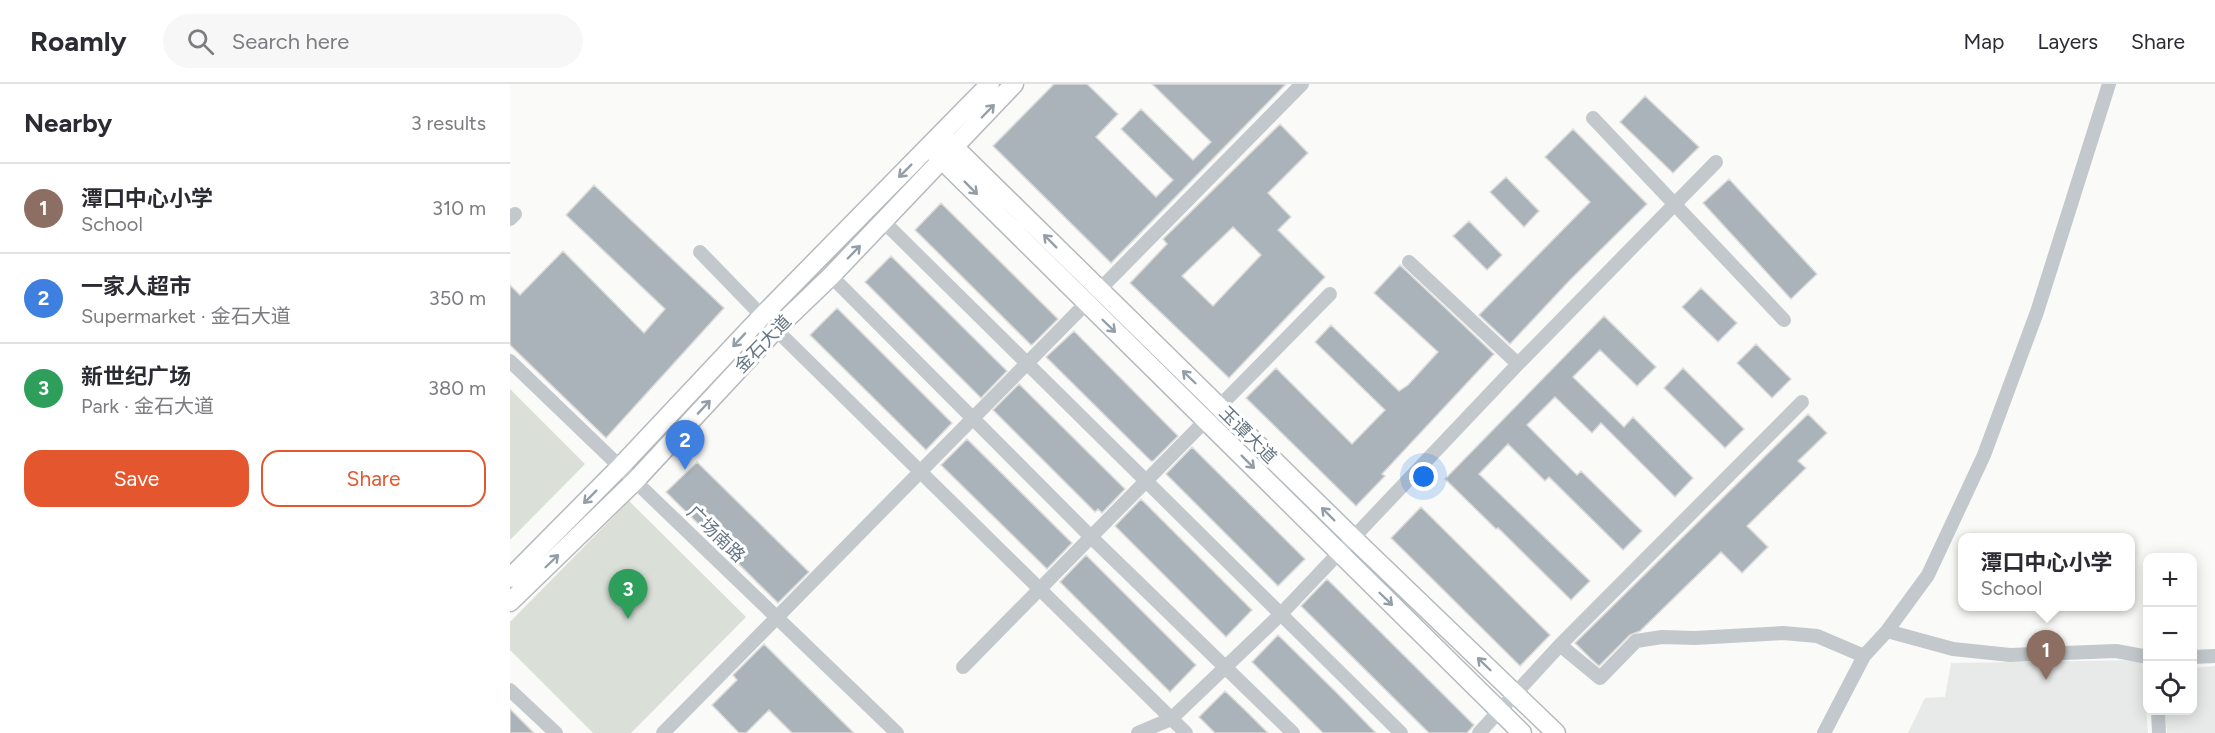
<!DOCTYPE html>
<html lang="en">
<head>
<meta charset="utf-8">
<style>
  body { margin:0; font-family:Figtree,"Noto Sans SC",sans-serif; background:#f7f7f7; color:#2b2b33 }
  .controls { position:absolute; right:18px; bottom:18px; display:grid; overflow:hidden; border-radius:12px; box-shadow:0 3px 15px #0003 }
  .controls button { width:54px; height:54px; display:grid; place-items:center; padding:0; border:0; border-bottom:2px solid #e1e1e2; background:#fff; color:#2b2b33; font:30px sans-serif }
  .you { position:absolute; left:914px; top:393px; width:21px; height:21px; margin:-15px; border:4px solid #fff; border-radius:50%; background:#1a73e8; box-shadow:0 0 0 9px #1a73e833 }
  .badge { display:grid; place-items:center; width:39px; height:39px; border-radius:50%; background:#e4572e; color:#fff; font-size:20px; font-weight:700 }
  .pin { position:absolute; translate:-50% -50px; filter:drop-shadow(0 2px 3px #0008) }
  .pin::after { content:''; position:absolute; top:32px; width:21px; height:18px; background:inherit; clip-path:polygon(0 0,100% 0,50% 100%) }
  .popup { position:absolute; left:1448px; top:449px; width:177px; height:78px; box-sizing:border-box; display:grid; place-content:center; border-radius:12px; background:#fff; filter:drop-shadow(0 2px 4px #0005); font-size:20px; white-space:nowrap; color:#7c7c81 }
  .popup b { font-size:22px; color:#2b2b33 }
  .popup::after { content:''; position:absolute; left:50%; top:100%; margin-left:-12px; border:12px solid transparent; border-top-color:#fff }
  .list { margin:0; padding:0; list-style:none }
  h2 { display:flex; justify-content:space-between; align-items:center; height:78px; margin:0; padding:0 24px; font-size:26px }
  h2 small { font-size:20px; font-weight:400; color:#7c7c81 }
  .list li { display:grid; grid-template-columns:39px 1fr auto; gap:18px; align-items:center; box-sizing:border-box; height:90px; padding:0 24px; border-top:2px solid #e1e1e2 }
  .list b { display:block; font-size:22px; white-space:nowrap }
  .list p { margin:0; font-size:20px; white-space:nowrap; color:#7c7c81 }
  .list em { font-size:20px; font-style:normal; color:#7c7c81 }
  .actions { display:flex; gap:12px; padding:18px 24px }
  .actions a { flex:1; padding:14px 0; border:2px solid #e4572e; border-radius:18px; text-align:center; font-size:21px; color:#e4572e }
  .actions .main { background:#e4572e; color:#fff }
  .icon { flex:none; width:33px; height:33px; fill:none; stroke:currentColor; stroke-width:2; stroke-linecap:round; stroke-linejoin:round }
  .map { position:relative; flex:none; width:1705px; height:649px; overflow:hidden }
  header { display:flex; align-items:center; gap:36px; box-sizing:border-box; height:84px; padding:0 30px; background:#fff; border-bottom:2px solid #e1e1e2 }
  header strong { font-size:28px }
  nav { display:flex; gap:33px; margin-inline-start:auto; font-size:21px }
  .search { width:420px; height:54px; background:#f7f7f7; display:flex; align-items:center; gap:15px; box-sizing:border-box; padding:0 21px; border-radius:33px; color:#7c7c81; font-size:22px }
  main { display:flex }
  aside { flex:1; background:#fff }
  .map>svg:first-child { display:block }
  .built { fill:#e8e9e9 }
  .green { fill:#dadfd7 }
  .building { fill:#aab3b9; stroke:#dcdcda; stroke-width:1.5; fill-rule:evenodd }
  .lines { fill:none; stroke-linecap:round; stroke-linejoin:round }
  .major-casing { stroke:#b5babe; stroke-width:21 }
  .minor { stroke:#c3c8cc; stroke-width:14 }
  .major { stroke:#fff; stroke-width:18 }
  .oneway { stroke:#939fa8 }
  .labels { text-anchor:middle; dominant-baseline:central; stroke-width:6; stroke-linejoin:round; paint-order:stroke }
  .street-label { font-size:18px; fill:#657683; stroke:#fff }
</style>
</head>
<body>
<header>
<strong>Roamly</strong>
<div class="search"><svg class="icon" aria-label="search" viewBox="0 0 24 24"><circle cx="10" cy="10" r="6"/><path d="M15 15l6 6"/></svg>Search here</div>
<nav><a>Map</a><a>Layers</a><a>Share</a></nav>
</header>
<main>
<aside>
<h2>Nearby<small>3 results</small></h2>
<ul class="list">
<li><span class="badge" style="background:#8d6e63">1</span><div><b>潭口中心小学</b><p>School</p></div><em>310 m</em></li>
<li><span class="badge" style="background:#3f7fe0">2</span><div><b>一家人超市</b><p>Supermarket · 金石大道</p></div><em>350 m</em></li>
<li><span class="badge" style="background:#2e9e5b">3</span><div><b>新世纪广场</b><p>Park · 金石大道</p></div><em>380 m</em></li>
</ul>
<div class="actions"><a class="main">Save</a><a>Share</a></div>
</aside>
<div class="map">
<svg width="1705" height="649" viewBox="0 0 1705 649">
  <rect width="100%" height="100%" fill="#fafaf8"/>
  <path class="built" d="M 1632,576 L 1638,649 L 1398,649 L 1415,614 L 1435,613 L 1441,579 Z
    M 1705,582 L 1705,649 L 1657,649 L 1655,627 L 1682,626 L 1683,584 Z"/>
  <path class="green" d="M 0,305 L 75,380 L 0,456 Z
    M 119,417 L 236,533 L 121,649 L 83,649 L 0,566 L 0,538 Z"/>
  <path class="building" d="M 544,0 L 577,0 L 608,30 L 586,53 L 646,113 L 663,96 L 611,45 L 631,25 L 683,76 L 701,58 L 642,0 L 776,0 L 601,179 L 483,62 Z
    M 1135,12 L 1189,63 L 1163,89 L 1110,38 Z
    M 770,40 L 798,69 L 758,109 L 781,133 L 768,146 L 815,193 L 719,294 L 620,199 L 657,160 L 653,155 ZM 723,143 L 751,171 L 703,222 L 672,192 Z
    M 1063,45 L 1137,120 L 1060,196 L 1000,260 L 969,231 L 1080,118 L 1035,73 Z
    M 996,93 L 1029,127 L 1014,143 L 980,108 Z
    M 1219,95 L 1307,190 L 1281,215 L 1193,119 Z
    M 84,101 L 214,224 L 96,354 L 0,261 L 0,201 L 10,211 L 53,167 L 134,249 L 155,225 L 56,131 Z
    M 431,119 L 548,235 L 523,260 L 521,261 L 405,146 Z
    M 959,137 L 992,171 L 977,186 L 943,152 Z
    M 381,172 L 497,287 L 471,314 L 355,198 Z
    M 890,181 L 984,270 L 872,390 L 875,392 L 846,422 L 736,314 L 766,284 L 842,360 L 875,326 L 805,258 L 821,241 L 889,307 L 898,301 L 928,268 L 864,209 Z
    M 1191,204 L 1227,239 L 1208,258 L 1172,223 Z
    M 327,224 L 442,339 L 416,366 L 300,251 Z
    M 1094,232 L 1146,283 L 1127,302 L 1090,266 L 1063,293 L 1114,343 L 1123,333 L 1183,394 L 1165,413 L 1091,339 L 1082,349 L 1045,313 L 1017,341 L 1067,391 L 1071,387 L 1132,447 L 1113,466 L 1039,393 L 1035,397 L 998,360 L 969,390 L 1080,497 L 1061,516 L 988,444 L 986,445 L 935,395 Z
    M 564,247 L 668,352 L 643,377 L 641,377 L 536,273 Z
    M 1246,260 L 1281,295 L 1262,314 L 1227,279 Z
    M 1173,284 L 1234,345 L 1215,364 L 1154,304 Z
    M 509,300 L 615,405 L 592,429 L 588,425 L 585,428 L 483,326 Z
    M 1298,330 L 1317,349 L 1288,377 L 1296,384 L 1237,442 L 1258,463 L 1232,489 L 1211,468 L 1130,547 L 1120,551 L 1089,582 L 1080,574 L 1065,559 Z
    M 457,355 L 562,459 L 537,485 L 431,381 Z
    M 682,363 L 795,475 L 768,502 L 656,390 Z
    M 187,378 L 299,488 L 268,519 L 156,408 Z
    M 631,415 L 742,526 L 716,553 L 605,442 Z
    M 911,423 L 1040,551 L 1010,582 L 881,454 Z
    M 576,471 L 686,581 L 660,608 L 550,498 Z
    M 817,495 L 964,641 L 957,649 L 919,649 L 791,522 Z
    M 768,551 L 826,608 L 866,649 L 813,649 L 742,578 Z
    M 254,560 L 273,579 L 344,649 L 282,649 L 259,626 L 236,649 L 229,649 L 202,621 L 227,596 L 223,591 Z
    M 715,607 L 738,629 L 758,649 L 705,649 L 689,633 Z
    M 0,625 L 24,649 L 0,649 Z"/>
  <g class="lines">
    <defs>
      <path id="major" d="M 431,50 L 844,455 L 1046,649
        M 419,63 L 1012,649
        M 0,494 L 111,382 L 252,232 L 480,0
        M 0,518 L 125,397 L 266,245 L 321,192 L 504,0"/>
    </defs>
    <use href="#major" class="major-casing"/>
    <path class="minor" d="M 1083,34 L 1274,236
      M 0,135 L 5,130
      M 373,137 L 891,649
      M 190,168 L 252,232 L 676,649
      M 899,178 L 1008,280
      M 321,192 L 581,453 L 783,649
      M 0,277 L 387,649
      M 1377,547 L 1443,565 L 1500,571 L 1606,567 L 1638,573
      M 1050,561 L 1292,318
      M 1682,573 L 1705,572
      M 453,583 L 820,210
      M 0,606 L 46,649
      M 1648,626 L 1649,649
      M 153,649 L 792,0
      M 628,649 L 661,635 L 770,531 L 1008,280 L 1206,78
      M 969,649 L 1050,561 L 1090,594 L 1126,557 L 1152,553 L 1185,554 L 1273,549 L 1307,552 L 1354,572
      M 1314,649 L 1354,572 L 1377,547 L 1418,491 L 1474,371 L 1527,228 L 1599,0"/>
    <use href="#major" class="major"/>
  </g>
  <defs><path id="oneway-shaft" d="M-6 0H5M1.5-3L5.5 0L1.5 3" fill="none" stroke-width="1.6" stroke-linecap="round" stroke-linejoin="round" transform="scale(1.5)"/></defs>
  <g class="oneway">
    <use href="#oneway-shaft" transform="translate(478 27) rotate(-46)"/>
    <use href="#oneway-shaft" transform="translate(395 87) rotate(135)"/>
    <use href="#oneway-shaft" transform="translate(461 104) rotate(45)"/>
    <use href="#oneway-shaft" transform="translate(540 157) rotate(-135)"/>
    <use href="#oneway-shaft" transform="translate(344 168) rotate(-46)"/>
    <use href="#oneway-shaft" transform="translate(599 242) rotate(44)"/>
    <use href="#oneway-shaft" transform="translate(229 256) rotate(133)"/>
    <use href="#oneway-shaft" transform="translate(679 293) rotate(-136)"/>
    <use href="#oneway-shaft" transform="translate(194 323) rotate(-47)"/>
    <use href="#oneway-shaft" transform="translate(738 378) rotate(45)"/>
    <use href="#oneway-shaft" transform="translate(80 413) rotate(135)"/>
    <use href="#oneway-shaft" transform="translate(818 430) rotate(-135)"/>
    <use href="#oneway-shaft" transform="translate(42 477) rotate(-44)"/>
    <use href="#oneway-shaft" transform="translate(876 515) rotate(44)"/>
    <use href="#oneway-shaft" transform="translate(974 580) rotate(-136)"/>
  </g>
  <g class="labels">
    <g class="street-label">
      <text transform="translate(253 260) rotate(-46)">金石大道</text>
      <text transform="translate(738 351) rotate(45)">玉谭大道</text>
      <text transform="translate(206 450) rotate(44)">广场南路</text>
    </g>
  </g>
</svg>
<div class="controls">
<button>+</button>
<button>−</button>
<button><svg class="icon" aria-label="locate" viewBox="0 0 24 24"><circle cx="12" cy="12" r="6"/><path d="M12 2v4M12 18v4M2 12h4M18 12h4"/></svg></button>
</div>
<div class="you"></div>
<div class="pin badge" style="left:1536px;top:596px;background:#8d6e63">1</div>
<div class="popup"><b>潭口中心小学</b>School</div>
<div class="pin badge" style="left:175px;top:386px;background:#3f7fe0">2</div>
<div class="pin badge" style="left:118px;top:535px;background:#2e9e5b">3</div>
</div>
</main>
</body>
</html>
